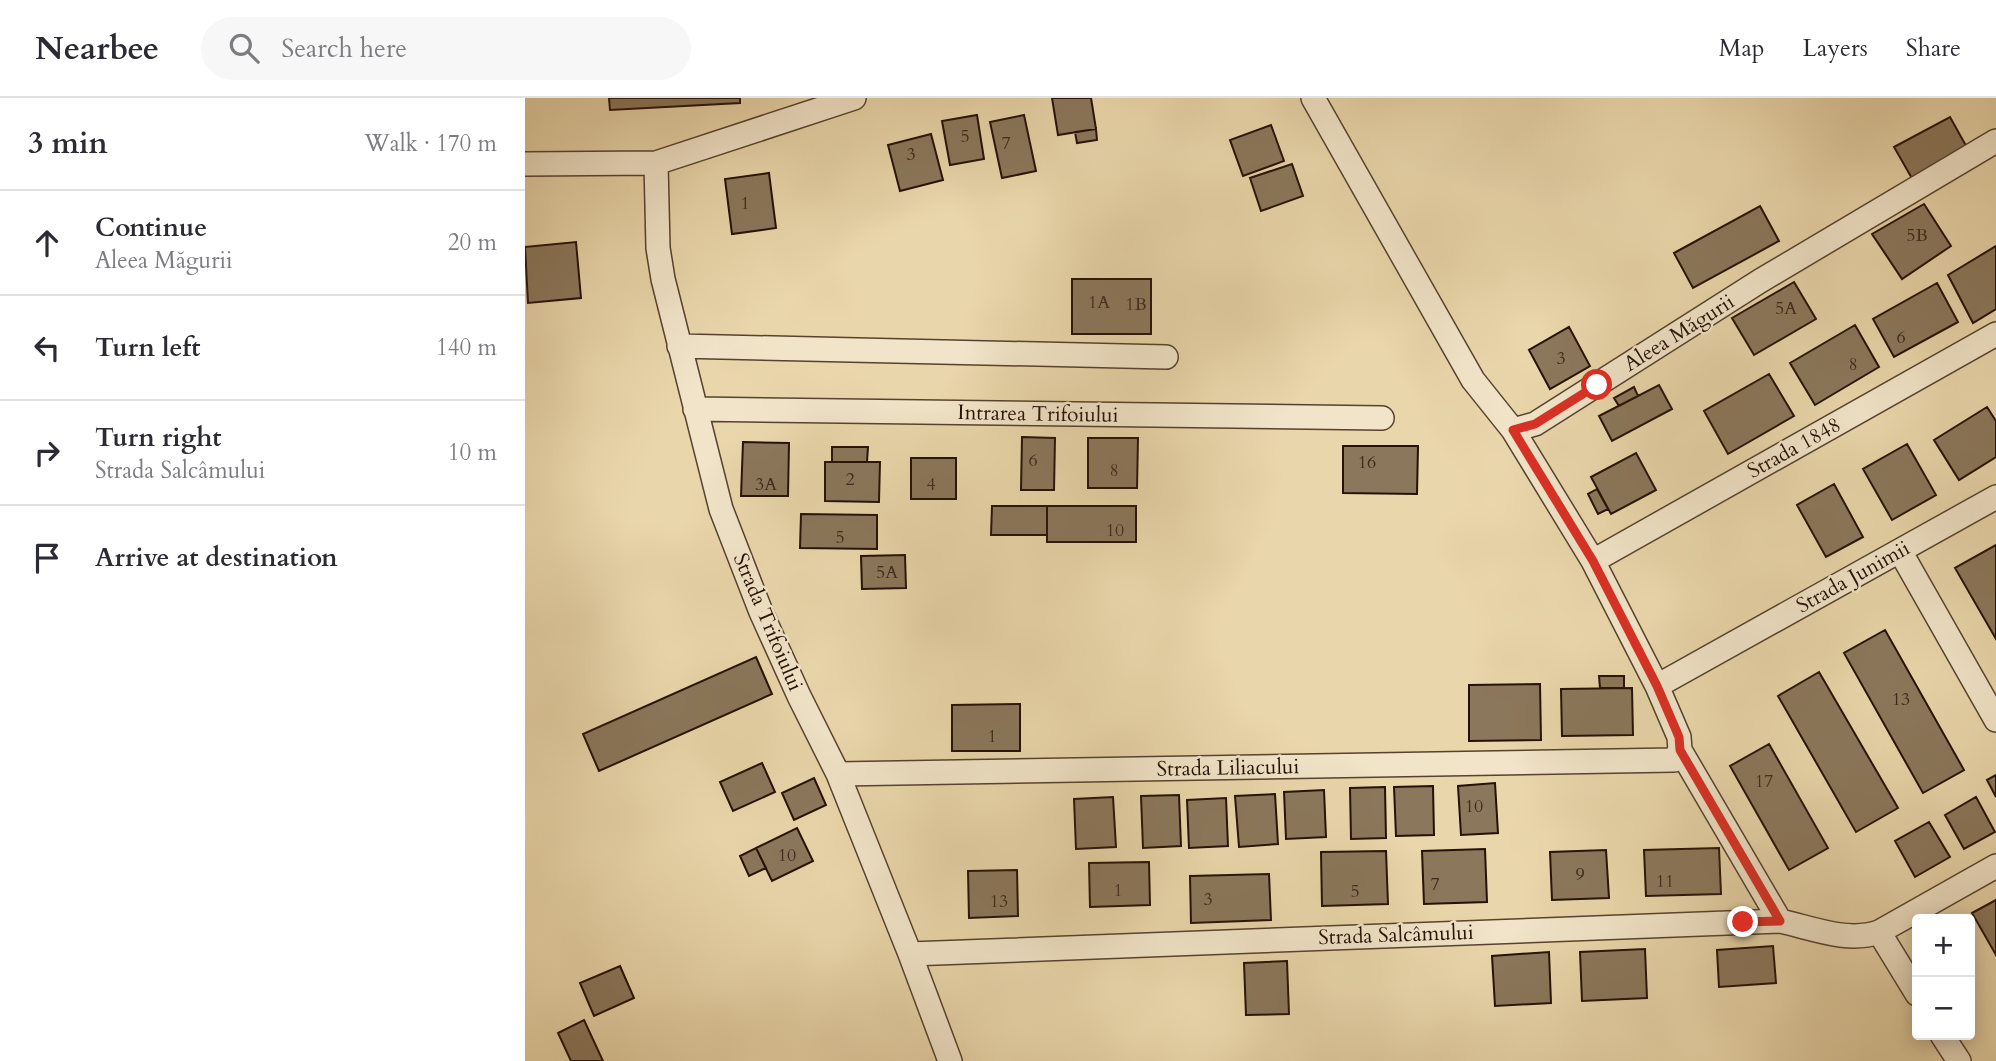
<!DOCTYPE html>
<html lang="en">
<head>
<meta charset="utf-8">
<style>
  body { margin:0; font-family:Cardo,serif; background:#f7f7f7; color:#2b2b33 }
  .controls { position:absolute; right:21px; bottom:21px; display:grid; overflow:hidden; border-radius:7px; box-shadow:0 4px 18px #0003 }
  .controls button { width:63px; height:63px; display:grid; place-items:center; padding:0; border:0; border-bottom:2px solid #e1e1e2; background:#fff; color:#2b2b33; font:35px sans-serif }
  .stop { position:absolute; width:21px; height:21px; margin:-16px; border:5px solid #d93025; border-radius:50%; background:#fff }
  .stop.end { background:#d93025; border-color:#fff; box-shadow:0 2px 7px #0008 }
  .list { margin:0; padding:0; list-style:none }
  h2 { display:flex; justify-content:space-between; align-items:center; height:91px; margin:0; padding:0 28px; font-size:30px }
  h2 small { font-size:23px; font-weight:400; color:#7c7c81 }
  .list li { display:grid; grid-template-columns:46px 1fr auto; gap:21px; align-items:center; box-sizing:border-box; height:105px; padding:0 28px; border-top:2px solid #e1e1e2 }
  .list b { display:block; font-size:26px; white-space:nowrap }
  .list p { margin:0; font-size:23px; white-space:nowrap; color:#7c7c81 }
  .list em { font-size:23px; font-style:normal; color:#7c7c81 }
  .icon { flex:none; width:38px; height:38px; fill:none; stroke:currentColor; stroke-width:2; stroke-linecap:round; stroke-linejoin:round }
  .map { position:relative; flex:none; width:1471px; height:963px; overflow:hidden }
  header { display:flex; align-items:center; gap:42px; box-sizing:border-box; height:98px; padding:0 35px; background:#fff; border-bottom:2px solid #e1e1e2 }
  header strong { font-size:33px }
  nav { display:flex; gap:38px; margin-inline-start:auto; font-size:24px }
  .search { width:490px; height:63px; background:#f7f7f7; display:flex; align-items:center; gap:18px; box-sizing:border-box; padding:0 24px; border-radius:38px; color:#7c7c81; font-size:26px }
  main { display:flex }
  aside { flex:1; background:#fff }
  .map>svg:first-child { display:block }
  .building { fill:#8b775b; stroke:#251106; stroke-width:2 }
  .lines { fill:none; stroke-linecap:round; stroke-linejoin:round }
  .street-casing { stroke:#56422f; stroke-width:26 }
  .street { stroke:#f1e4c8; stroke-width:23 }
  .route { stroke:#d93025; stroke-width:9 }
  .labels { text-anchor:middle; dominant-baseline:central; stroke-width:5; stroke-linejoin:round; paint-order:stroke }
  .number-label { font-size:18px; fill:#3e2a1b }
  .street-label { font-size:21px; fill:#251106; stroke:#f1e4c8 }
</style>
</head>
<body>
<header>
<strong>Nearbee</strong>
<div class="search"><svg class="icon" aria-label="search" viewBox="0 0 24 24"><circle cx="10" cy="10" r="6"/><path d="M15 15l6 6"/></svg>Search here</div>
<nav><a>Map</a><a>Layers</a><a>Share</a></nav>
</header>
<main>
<aside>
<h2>3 min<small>Walk · 170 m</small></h2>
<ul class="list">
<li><svg class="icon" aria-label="ahead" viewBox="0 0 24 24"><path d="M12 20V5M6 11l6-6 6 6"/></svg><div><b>Continue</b><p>Aleea Măgurii</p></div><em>20 m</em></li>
<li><svg class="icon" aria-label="left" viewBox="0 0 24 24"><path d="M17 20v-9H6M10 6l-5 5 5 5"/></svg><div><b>Turn left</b></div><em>140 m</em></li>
<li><svg class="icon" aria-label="right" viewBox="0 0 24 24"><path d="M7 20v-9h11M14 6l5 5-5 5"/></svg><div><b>Turn right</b><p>Strada Salcâmului</p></div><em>10 m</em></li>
<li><svg class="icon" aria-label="arrive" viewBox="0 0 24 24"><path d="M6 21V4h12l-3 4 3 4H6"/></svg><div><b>Arrive at destination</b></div></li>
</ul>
</aside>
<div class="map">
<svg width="1471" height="963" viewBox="0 0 1471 963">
  <rect width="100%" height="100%" fill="#e9d6aa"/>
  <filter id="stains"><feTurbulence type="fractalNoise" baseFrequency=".00286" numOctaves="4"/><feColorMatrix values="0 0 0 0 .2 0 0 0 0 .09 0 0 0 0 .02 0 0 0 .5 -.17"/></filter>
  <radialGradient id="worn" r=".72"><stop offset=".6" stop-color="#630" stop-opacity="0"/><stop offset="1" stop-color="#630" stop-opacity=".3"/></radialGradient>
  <path class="building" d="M 84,0 L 215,0 L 215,5 L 85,12 Z
    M 527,0 L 566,0 L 571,31 L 533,37 Z
    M 452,17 L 459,61 L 425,67 L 417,23 Z
    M 499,17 L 511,73 L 477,80 L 465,24 Z
    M 1425,19 L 1444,53 L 1389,84 L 1369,49 Z
    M 746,27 L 759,63 L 718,78 L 705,42 Z
    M 571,31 L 572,42 L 552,45 L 550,34 Z
    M 406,36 L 418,82 L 375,93 L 363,47 Z
    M 767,66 L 778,98 L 736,113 L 725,80 Z
    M 244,75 L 251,130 L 207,136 L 200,81 Z
    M 1399,106 L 1426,148 L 1377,181 L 1347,136 Z
    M 1235,108 L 1254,143 L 1168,190 L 1149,155 Z
    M 51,144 L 56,200 L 3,205 L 0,149 Z
    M 1471,148 L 1471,211 L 1448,225 L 1423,177 Z
    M 547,181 L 626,181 L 626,236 L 547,236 Z
    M 1269,184 L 1291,221 L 1229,257 L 1207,220 Z
    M 1412,185 L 1433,224 L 1369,259 L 1348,221 Z
    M 1330,227 L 1354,269 L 1290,307 L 1265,265 Z
    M 1044,229 L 1065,268 L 1025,291 L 1004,252 Z
    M 1244,276 L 1269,318 L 1203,356 L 1179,313 Z
    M 1134,287 L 1147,311 L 1087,343 L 1074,318 Z
    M 1109,289 L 1113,298 L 1094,308 L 1089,300 Z
    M 1462,309 L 1471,323 L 1471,359 L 1434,382 L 1409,342 Z
    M 497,339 L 530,340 L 529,392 L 496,392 Z
    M 563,340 L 613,340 L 612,390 L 563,390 Z
    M 218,344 L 264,345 L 263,398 L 216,398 Z
    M 1382,346 L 1411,397 L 1367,422 L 1338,371 Z
    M 818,348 L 893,348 L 892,396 L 818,395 Z
    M 307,349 L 343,349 L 342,364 L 307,364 Z
    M 1111,355 L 1131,392 L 1086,416 L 1066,379 Z
    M 386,360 L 431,360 L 431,401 L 386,401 Z
    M 300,364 L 355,364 L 354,404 L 300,403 Z
    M 1309,386 L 1338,439 L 1301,459 L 1272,407 Z
    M 1072,391 L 1083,411 L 1073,416 L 1063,396 Z
    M 467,408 L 522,408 L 522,437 L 466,437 Z
    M 522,408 L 611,408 L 611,444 L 522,444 Z
    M 276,416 L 352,417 L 352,451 L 275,450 Z
    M 1471,447 L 1471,541 L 1430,470 Z
    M 380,457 L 381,490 L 337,491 L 336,458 Z
    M 1360,532 L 1439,672 L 1398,695 L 1319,555 Z
    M 231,559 L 247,596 L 74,673 L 58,636 Z
    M 1294,574 L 1373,710 L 1331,734 L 1253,598 Z
    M 1074,578 L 1099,578 L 1099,590 L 1075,590 Z
    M 1015,586 L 1016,642 L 944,643 L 944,587 Z
    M 1107,590 L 1108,637 L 1037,638 L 1036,591 Z
    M 495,606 L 495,653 L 427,653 L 427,607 Z
    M 1244,646 L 1303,750 L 1264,772 L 1205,668 Z
    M 237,665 L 250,694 L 208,713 L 195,684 Z
    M 1471,677 L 1471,699 L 1462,682 Z
    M 289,680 L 301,707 L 269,722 L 257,695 Z
    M 970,685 L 973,735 L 936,737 L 933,688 Z
    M 908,688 L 909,737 L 871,738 L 869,689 Z
    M 860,689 L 861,740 L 826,741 L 825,690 Z
    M 799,692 L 801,739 L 761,741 L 759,694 Z
    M 750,696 L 753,746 L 714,749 L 710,698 Z
    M 654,697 L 656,748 L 618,750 L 616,698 Z
    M 588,699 L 591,749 L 551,751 L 549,701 Z
    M 1451,699 L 1470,734 L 1439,751 L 1420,717 Z
    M 701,700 L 703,748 L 664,750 L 662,702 Z
    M 1404,724 L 1425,759 L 1390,779 L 1370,743 Z
    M 272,730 L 288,763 L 247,783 L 231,750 Z
    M 231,750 L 241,770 L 224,778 L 215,758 Z
    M 1194,750 L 1196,796 L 1121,798 L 1119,752 Z
    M 960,751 L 962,804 L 899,806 L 897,753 Z
    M 1081,752 L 1084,800 L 1027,802 L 1025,754 Z
    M 861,753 L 863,806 L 797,808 L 796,754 Z
    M 624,764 L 625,807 L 565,809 L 564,765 Z
    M 492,772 L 493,818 L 444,820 L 443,773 Z
    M 744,776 L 746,822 L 666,825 L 665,778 Z
    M 1471,802 L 1471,857 L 1447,815 Z
    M 1248,848 L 1251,885 L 1194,889 L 1192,852 Z
    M 1120,851 L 1122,900 L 1057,903 L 1055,854 Z
    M 1024,854 L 1026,905 L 970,908 L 967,858 Z
    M 762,863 L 764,916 L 721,917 L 719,865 Z
    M 95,868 L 109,900 L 69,918 L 55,885 Z
    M 59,922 L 78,963 L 46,963 L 33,935 Z"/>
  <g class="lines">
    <defs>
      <path id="street" d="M 788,0 L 948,282 L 988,332 L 1068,463 L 1132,588
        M 131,65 L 133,150 L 138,181 L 196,411 L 236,514 L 274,598 L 313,676 L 385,856 L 425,963
        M 0,66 L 131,65 L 329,0
        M 154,248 L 641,259
        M 170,311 L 857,320
        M 988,332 L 1010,326 L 1235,183 L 1471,43
        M 1375,453 L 1471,622
        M 1068,463 L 1471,236
        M 1155,652 L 1255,823
        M 313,676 L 1149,662 L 1155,652 L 1154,639 L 1132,588 L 1471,399
        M 1354,834 L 1392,896
        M 385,856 L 1255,823 C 1287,830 1322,845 1354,834 L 1471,768
        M 1417,937 L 1434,963"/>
    </defs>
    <use href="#street" class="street-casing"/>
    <use href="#street" class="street"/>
  </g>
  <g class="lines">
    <path class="route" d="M 1072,287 L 1010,326 L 988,332 L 1068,463 L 1132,588 L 1154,639 L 1155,652 L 1255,823 L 1218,824"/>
  </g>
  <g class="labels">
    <g class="number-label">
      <text x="440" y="38">5</text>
      <text x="481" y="45">7</text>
      <text x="386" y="56">3</text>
      <text x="220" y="105">1</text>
      <text x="1392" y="137">5B</text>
      <text x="574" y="204">1A</text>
      <text x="611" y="206">1B</text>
      <text x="1261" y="210">5A</text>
      <text x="1376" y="239">6</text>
      <text x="1036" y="260">3</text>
      <text x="1328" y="266">8</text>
      <text x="508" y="362">6</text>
      <text x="842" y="364">16</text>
      <text x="589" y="372">8</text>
      <text x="325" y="381">2</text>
      <text x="241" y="386">3A</text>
      <text x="406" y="386">4</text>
      <text x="590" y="432">10</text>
      <text x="315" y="439">5</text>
      <text x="362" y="474">5A</text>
      <text x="1376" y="601">13</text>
      <text x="467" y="638">1</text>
      <text x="1239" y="683">17</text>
      <text x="949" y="708">10</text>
      <text x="262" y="757">10</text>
      <text x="1055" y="776">9</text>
      <text x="1140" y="783">11</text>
      <text x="910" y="786">7</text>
      <text x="593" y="792">1</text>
      <text x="830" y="793">5</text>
      <text x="683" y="801">3</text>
      <text x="474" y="803">13</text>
    </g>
    <g class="street-label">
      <text transform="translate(1154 235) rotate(-32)">Aleea Măgurii</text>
      <text transform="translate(513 316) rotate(1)">Intrarea Trifoiului</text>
      <text transform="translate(1269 350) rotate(-29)">Strada 1848</text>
      <text transform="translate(1328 479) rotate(-29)">Strada Junimii</text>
      <text transform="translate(243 524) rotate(67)">Strada Trifoiului</text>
      <text transform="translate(703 670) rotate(-1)">Strada Liliacului</text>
      <text transform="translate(871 837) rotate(-2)">Strada Salcâmului</text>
    </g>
  </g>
  <rect width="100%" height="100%" filter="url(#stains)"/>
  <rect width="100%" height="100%" fill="url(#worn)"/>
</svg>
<div class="controls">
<button>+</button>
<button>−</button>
</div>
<div class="stop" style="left:1072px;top:287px"></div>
<div class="stop end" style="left:1218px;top:824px"></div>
</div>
</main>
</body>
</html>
